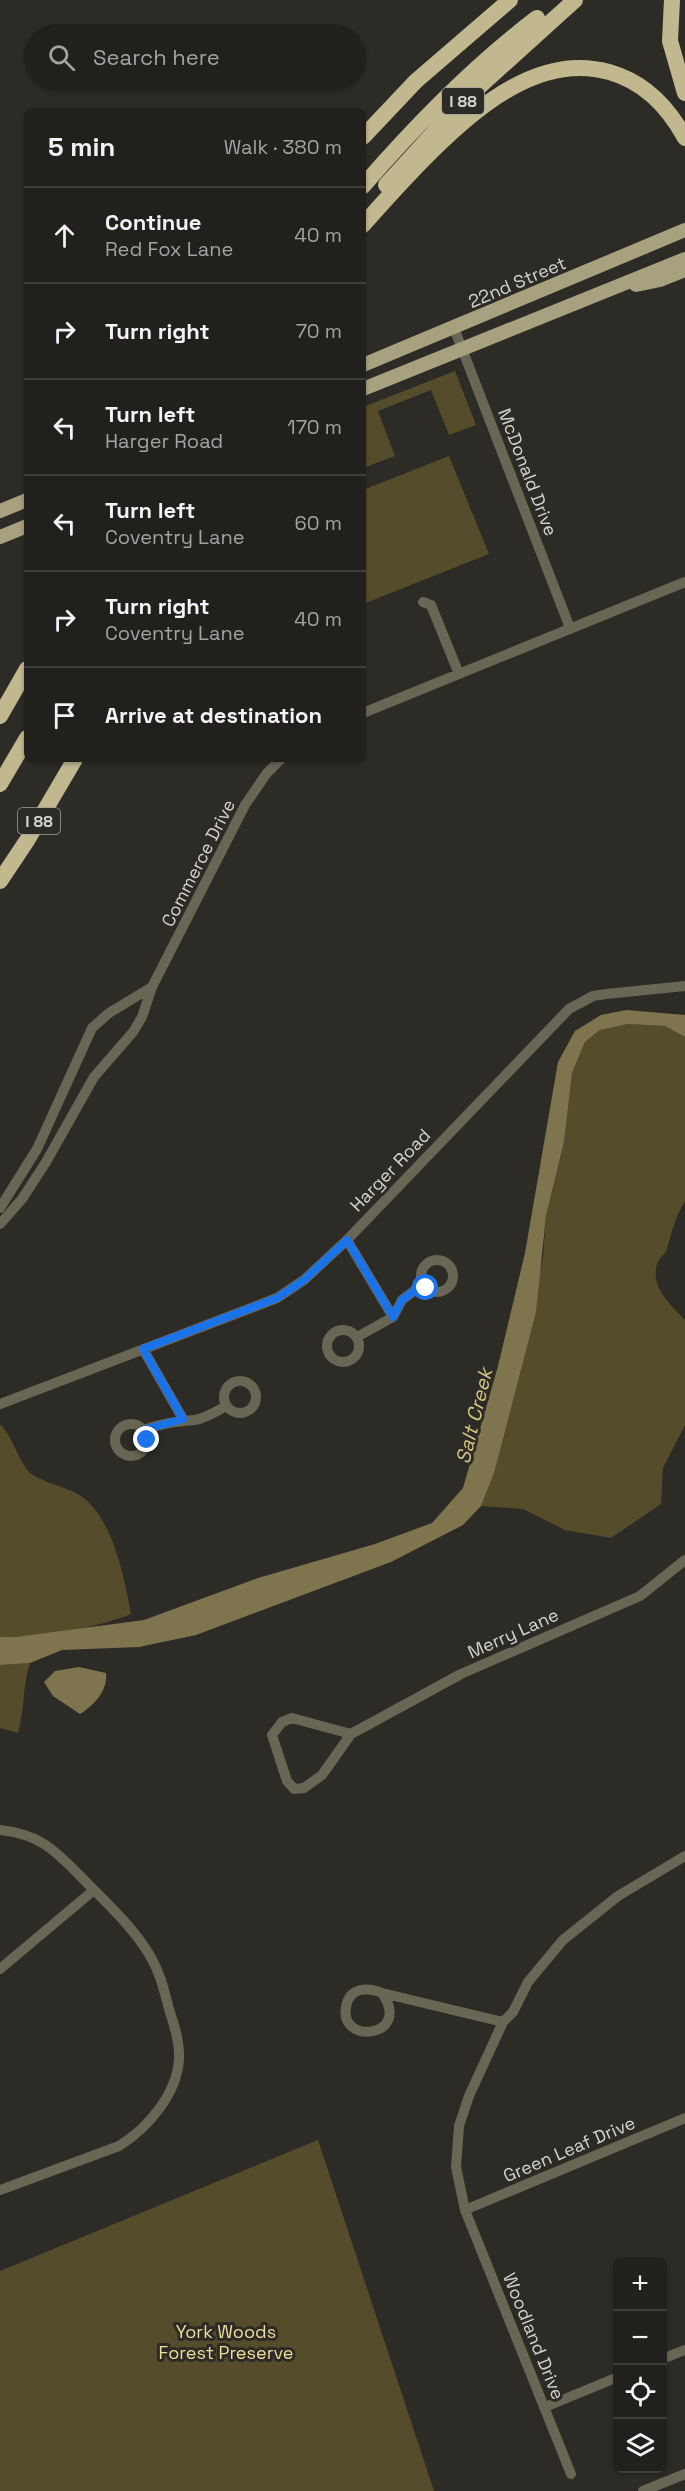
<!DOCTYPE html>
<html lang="en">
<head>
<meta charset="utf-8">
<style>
  body { margin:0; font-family:"Space Grotesk",sans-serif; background:#2a2825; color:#f1f3f6 }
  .controls { position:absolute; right:18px; bottom:18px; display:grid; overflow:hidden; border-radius:9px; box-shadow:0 2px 4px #0004 }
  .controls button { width:54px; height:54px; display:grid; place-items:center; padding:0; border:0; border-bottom:2px solid #3f3e3b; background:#22201c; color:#f1f3f6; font:30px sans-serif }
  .stop { position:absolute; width:18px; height:18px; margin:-14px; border:4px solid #1a73e8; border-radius:50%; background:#fff }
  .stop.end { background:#1a73e8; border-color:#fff; box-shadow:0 2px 6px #0008 }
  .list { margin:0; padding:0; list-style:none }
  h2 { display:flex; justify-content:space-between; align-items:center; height:78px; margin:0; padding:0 24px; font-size:26px }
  h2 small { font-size:20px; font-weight:400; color:#a2a3a3 }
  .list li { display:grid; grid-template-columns:39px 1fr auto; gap:18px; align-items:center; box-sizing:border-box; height:96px; padding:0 24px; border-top:2px solid #3f3e3b }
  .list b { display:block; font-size:22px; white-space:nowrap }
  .list p { margin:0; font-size:20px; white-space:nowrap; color:#a2a3a3 }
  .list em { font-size:20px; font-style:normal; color:#a2a3a3 }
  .icon { flex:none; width:33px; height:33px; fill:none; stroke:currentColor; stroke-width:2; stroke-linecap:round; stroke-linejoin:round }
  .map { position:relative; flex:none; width:685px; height:2491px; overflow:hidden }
  .search { position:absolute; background:#22201c; box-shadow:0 2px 4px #0004; left:24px; top:24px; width:342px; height:66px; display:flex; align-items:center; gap:15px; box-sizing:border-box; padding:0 21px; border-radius:33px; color:#a2a3a3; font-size:22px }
  .panel { position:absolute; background:#22201c; box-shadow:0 2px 4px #0004; left:24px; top:108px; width:342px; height:654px; border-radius:9px }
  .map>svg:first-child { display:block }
  .green { fill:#544c2a }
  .water { fill:#7e754f }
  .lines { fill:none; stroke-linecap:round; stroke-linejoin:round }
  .minor { stroke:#6a6656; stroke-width:10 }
  .major { stroke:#a8a180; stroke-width:14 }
  .highway { stroke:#c1b890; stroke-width:16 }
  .route { stroke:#1a73e8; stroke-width:8 }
  .labels { text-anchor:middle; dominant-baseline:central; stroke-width:6; stroke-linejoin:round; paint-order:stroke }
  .shield { fill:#2d2b25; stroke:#a2a19d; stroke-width:1.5 }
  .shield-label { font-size:16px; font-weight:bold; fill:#d4d4d0 }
  .street-label { font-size:18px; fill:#d4d4d0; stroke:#2d2b25 }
  .park-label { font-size:18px; fill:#eddd9c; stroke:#2d2b25 }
  .water-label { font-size:20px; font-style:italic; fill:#d4c585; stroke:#2d2b25 }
</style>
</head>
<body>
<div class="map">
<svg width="685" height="2491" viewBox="0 0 685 2491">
  <rect width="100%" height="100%" fill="#2d2b25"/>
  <path class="green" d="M 455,371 L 476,425 L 449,435 L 431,390 L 378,411 L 395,456 L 363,468 L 363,407 Z
    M 449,456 L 489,554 L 363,604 L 363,490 Z
    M 628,1024 L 665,1026 L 685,1037 L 685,1201 C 675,1217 672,1231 667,1249 C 665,1255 659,1258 657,1264 C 650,1287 671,1305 685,1320 L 685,1425 L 663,1468 L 661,1504 L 611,1538 L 565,1530 L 523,1509 L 481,1506 L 494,1473 L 543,1258 L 546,1216 L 564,1142 L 572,1073 L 585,1042 L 600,1030 Z
    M 0,1424 C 13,1437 17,1457 28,1471 C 34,1479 64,1487 74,1492 C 112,1510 124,1577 131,1614 C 98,1628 36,1638 0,1637 Z
    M 30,1663 C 22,1687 25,1710 18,1733 L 0,1728 L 0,1665 Z
    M 318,2140 L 434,2491 L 0,2491 L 0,2271 Z"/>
  <path class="water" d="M 626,1010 L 685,1015 L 685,1037 L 665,1026 L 628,1024 L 600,1030 L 585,1042 L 572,1073 L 564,1142 L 546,1216 L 536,1312 L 494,1473 L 481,1506 L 463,1525 L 391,1562 L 196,1635 L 139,1647 L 62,1650 L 30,1663 L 0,1665 L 0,1637 L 16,1637 L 144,1620 L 258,1578 L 375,1544 L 432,1523 L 463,1488 L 498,1366 L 525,1253 L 558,1062 L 575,1031 L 601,1015 Z
    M 79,1667 L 106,1673 C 108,1691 94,1705 80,1714 L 53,1696 L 44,1682 L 55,1671 Z"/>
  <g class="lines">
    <path class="minor" d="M 454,328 L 570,628
      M 423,602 L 431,605 L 459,674
      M 363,713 L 685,582
      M 0,1208 L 37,1149 L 92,1028 L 109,1013 L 152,987
      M 0,1224 L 22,1199 L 46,1162 L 94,1077 L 133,1032 L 142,1017 L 152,987 L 245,805 L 267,773 L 281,759
      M 347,1240 L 393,1317
      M421 1276a16 16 0 1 1 32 0a16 16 0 1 1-32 0Z
      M327 1346a16 16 0 1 1 32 0a16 16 0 1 1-32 0Z
      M 357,1337 L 393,1317 L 402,1300 L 423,1284
      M 143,1349 L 183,1419
      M224 1397a16 16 0 1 1 32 0a16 16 0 1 1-32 0Z
      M 0,1404 L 277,1298 L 304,1280 L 347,1240 L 569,1009 L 593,996 L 606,994 L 685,986
      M115 1440a16 16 0 1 1 32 0a16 16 0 1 1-32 0Z
      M 143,1430 C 164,1423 174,1422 195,1420 C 206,1418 217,1411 226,1406
      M 351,1734 L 292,1718 L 282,1722 L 272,1735 L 287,1781 L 294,1789 L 304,1788 L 322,1775 L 351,1734 L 461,1674 L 640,1596 L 685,1560
      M 0,1830 C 44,1834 60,1856 90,1886 C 111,1907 133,1928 149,1954 C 160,1972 164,1990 169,2009 C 174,2025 180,2042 179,2059 C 177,2094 148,2128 119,2146 L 0,2190
      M 0,1969 L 94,1890
      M 382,1993 C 413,2037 339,2046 346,2007 C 349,1987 368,1987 382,1993 L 503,2022
      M 465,2210 L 685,2118
      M 662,2359 L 685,2350
      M 545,2407 L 618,2377
      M 571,2474 L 465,2210 L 456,2167 L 459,2126 L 469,2096 L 503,2022 L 513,2012 L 528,1982 L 563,1940 L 618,1896 L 685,1856
      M 643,2491 L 685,2474"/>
    <path class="major" d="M 636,285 L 660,280 L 685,270
      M 363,365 L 685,230
      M 363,389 L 685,259
      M 0,511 L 27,500
      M 0,537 L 27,526"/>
    <path class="highway" d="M 672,0 L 670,41 L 685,93
      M 363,137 L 416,81 L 510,0
      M 386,185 L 460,104 L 575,0
      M 363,186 C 416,125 472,67 537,18
      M 363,225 C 402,181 460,116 511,88 C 580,49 647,68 685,138
      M 0,716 L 27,669
      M 0,784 L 27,738
      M 0,881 L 28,839 L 75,759"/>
  </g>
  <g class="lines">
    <path class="route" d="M 147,1440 L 143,1430 L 183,1419 L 143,1349 L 277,1298 L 304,1280 L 347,1240 L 393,1317 L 402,1300 L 423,1284 L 426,1288"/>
  </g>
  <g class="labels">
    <g class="shield">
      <rect x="442" y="88" width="42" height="26" rx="4.5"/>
      <rect x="18" y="808" width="42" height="26" rx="4.5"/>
    </g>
    <g class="shield-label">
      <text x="463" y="101">I 88</text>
      <text x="39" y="821">I 88</text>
    </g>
    <g class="street-label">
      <text transform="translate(517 282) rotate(-23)">22nd Street</text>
      <text transform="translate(528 472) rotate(69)">McDonald Drive</text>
      <text transform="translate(198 863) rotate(-63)">Commerce Drive</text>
      <text transform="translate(390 1170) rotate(-46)">Harger Road</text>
      <text transform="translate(513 1633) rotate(-24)">Merry Lane</text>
      <text transform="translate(569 2149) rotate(-23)">Green Leaf Drive</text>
      <text transform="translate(534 2336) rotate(68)">Woodland Drive</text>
    </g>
    <g class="park-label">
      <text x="226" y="2331">York Woods<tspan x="226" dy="21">Forest Preserve</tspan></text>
    </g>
    <g class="water-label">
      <text transform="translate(474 1416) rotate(-76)">Salt Creek</text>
    </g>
  </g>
</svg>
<div class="controls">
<button>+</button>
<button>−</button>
<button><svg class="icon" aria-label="locate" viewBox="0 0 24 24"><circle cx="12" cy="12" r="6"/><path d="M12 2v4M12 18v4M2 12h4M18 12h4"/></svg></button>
<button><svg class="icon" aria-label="layers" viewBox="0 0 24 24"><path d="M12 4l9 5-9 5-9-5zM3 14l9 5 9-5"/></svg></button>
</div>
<div class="stop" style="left:426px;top:1288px"></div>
<div class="stop end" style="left:147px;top:1440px"></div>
<div class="search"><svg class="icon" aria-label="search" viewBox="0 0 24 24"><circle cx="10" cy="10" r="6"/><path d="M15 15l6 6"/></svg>Search here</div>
<section class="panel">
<h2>5 min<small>Walk · 380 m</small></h2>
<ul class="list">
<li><svg class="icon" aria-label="ahead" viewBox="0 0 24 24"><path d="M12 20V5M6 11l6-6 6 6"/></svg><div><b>Continue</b><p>Red Fox Lane</p></div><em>40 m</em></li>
<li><svg class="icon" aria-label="right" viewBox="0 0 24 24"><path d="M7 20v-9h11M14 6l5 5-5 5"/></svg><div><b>Turn right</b></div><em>70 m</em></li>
<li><svg class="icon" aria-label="left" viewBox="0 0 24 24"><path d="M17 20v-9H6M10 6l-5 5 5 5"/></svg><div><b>Turn left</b><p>Harger Road</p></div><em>170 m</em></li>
<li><svg class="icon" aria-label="left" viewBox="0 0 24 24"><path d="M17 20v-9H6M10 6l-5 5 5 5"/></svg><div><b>Turn left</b><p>Coventry Lane</p></div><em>60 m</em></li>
<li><svg class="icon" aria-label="right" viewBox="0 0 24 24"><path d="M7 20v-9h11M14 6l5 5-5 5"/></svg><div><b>Turn right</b><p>Coventry Lane</p></div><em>40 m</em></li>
<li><svg class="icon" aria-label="arrive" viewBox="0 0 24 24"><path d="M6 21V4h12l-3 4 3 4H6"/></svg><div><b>Arrive at destination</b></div></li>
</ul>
</section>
</div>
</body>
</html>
